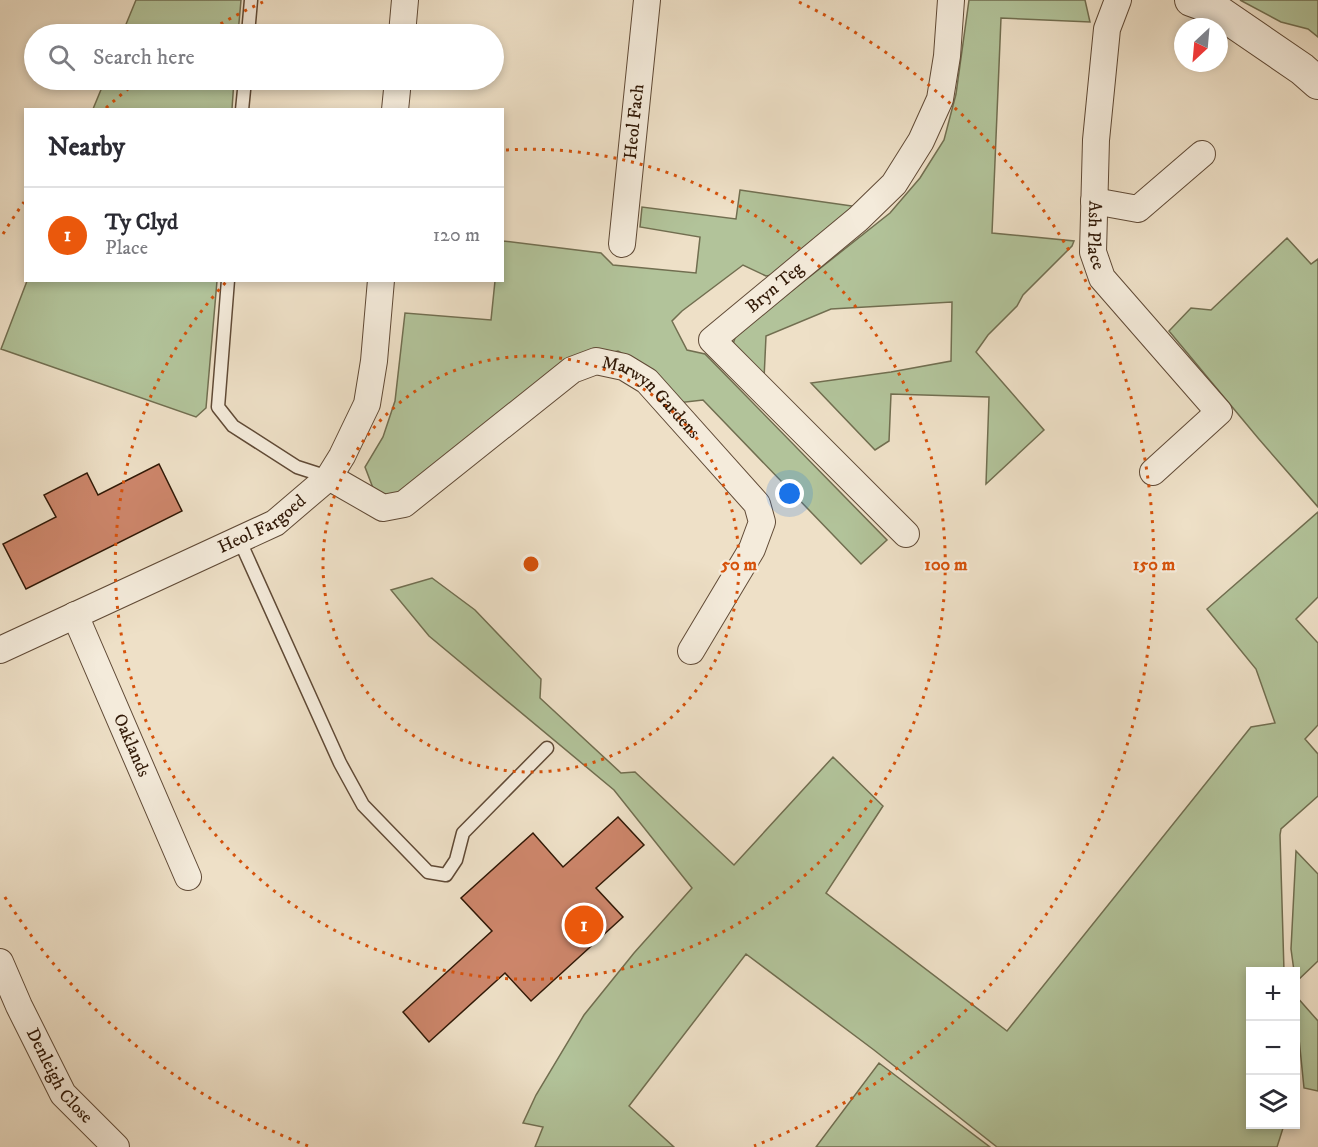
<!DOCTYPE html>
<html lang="en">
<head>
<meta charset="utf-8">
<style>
  body { margin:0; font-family:"IM FELL DW Pica",serif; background:#f2f2f3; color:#2b2b33 }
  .controls { position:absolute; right:18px; bottom:18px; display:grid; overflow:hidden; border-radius:0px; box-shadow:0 3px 9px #0003 }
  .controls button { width:54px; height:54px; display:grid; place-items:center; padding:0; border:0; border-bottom:2px solid #e1e1e2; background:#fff; color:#2b2b33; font:30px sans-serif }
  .compass { position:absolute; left:1174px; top:18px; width:54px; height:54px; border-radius:50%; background:#fff; box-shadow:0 3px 9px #0003; rotate:206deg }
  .you { position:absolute; left:790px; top:494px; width:21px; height:21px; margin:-15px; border:4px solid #fff; border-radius:50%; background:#1a73e8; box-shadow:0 0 0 9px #1a73e833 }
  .badge { display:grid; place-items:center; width:39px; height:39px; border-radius:50%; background:#ea580c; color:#fff; font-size:20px; font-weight:700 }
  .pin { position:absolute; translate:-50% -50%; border:3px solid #fff; box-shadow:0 2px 6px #0006 }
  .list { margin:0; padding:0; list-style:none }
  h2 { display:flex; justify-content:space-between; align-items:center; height:78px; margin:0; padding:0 24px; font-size:26px }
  h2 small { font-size:20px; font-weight:400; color:#7c7c81 }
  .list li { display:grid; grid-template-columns:39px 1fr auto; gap:18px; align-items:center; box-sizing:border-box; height:96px; padding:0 24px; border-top:2px solid #e1e1e2 }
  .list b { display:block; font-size:22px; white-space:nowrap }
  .list p { margin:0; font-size:20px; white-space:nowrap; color:#7c7c81 }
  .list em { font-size:20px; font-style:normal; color:#7c7c81 }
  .icon { flex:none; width:33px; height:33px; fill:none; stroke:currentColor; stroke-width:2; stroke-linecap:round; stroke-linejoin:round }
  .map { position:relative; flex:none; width:1318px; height:1147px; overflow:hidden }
  .search { position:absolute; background:#fff; box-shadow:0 3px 9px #0003; left:24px; top:24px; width:480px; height:66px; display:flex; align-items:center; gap:15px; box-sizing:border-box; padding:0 21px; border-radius:33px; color:#7c7c81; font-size:22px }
  .panel { position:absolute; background:#fff; box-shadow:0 3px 9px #0003; left:24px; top:108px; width:480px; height:174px; border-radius:0px }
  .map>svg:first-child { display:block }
  .green { fill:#b2c39a; stroke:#716e50; stroke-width:1.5 }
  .building { fill:#cd866b; stroke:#301806; stroke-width:1.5 }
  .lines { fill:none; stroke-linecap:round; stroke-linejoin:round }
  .service-casing { stroke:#604a36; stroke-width:15 }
  .minor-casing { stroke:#604a36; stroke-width:28 }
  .tertiary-casing { stroke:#604a36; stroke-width:34 }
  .service { stroke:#f4ebdb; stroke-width:12 }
  .minor { stroke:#f4ebdb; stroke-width:26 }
  .tertiary { stroke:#f4ebdb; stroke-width:32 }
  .ring { fill:none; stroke:#d6520b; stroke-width:3; stroke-dasharray:3 6 }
  .labels { text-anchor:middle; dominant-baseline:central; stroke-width:4.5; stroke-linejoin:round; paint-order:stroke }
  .street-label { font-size:18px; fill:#301806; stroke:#f4ebdb }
  .centre { fill:#d6520b; stroke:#f4ebdb; stroke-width:3 }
  .ring-label { font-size:18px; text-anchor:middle; font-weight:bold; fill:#d6520b; stroke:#f4ebdb; stroke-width:4.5; stroke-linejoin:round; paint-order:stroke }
</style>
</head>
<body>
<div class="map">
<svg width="1318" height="1147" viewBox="0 0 1318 1147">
  <rect width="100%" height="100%" fill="#eee0c7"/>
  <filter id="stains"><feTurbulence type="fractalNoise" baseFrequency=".00333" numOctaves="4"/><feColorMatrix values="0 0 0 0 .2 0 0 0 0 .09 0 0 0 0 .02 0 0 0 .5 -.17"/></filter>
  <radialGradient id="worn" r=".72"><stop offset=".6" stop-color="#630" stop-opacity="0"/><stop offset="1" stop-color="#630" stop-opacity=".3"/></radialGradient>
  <path class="green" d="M 136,0 L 241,0 L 238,34 L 122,34 Z
    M 969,0 L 1085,0 L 1090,22 L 1001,18 L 992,233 L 1074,241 L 1072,246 L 1023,295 L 1017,306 L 988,335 L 976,352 L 1044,430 L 986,484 L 989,397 L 891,394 L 889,441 L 875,450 L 811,383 L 891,372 L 951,361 L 952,302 L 831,309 L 766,336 L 764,379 L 732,347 L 736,335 L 890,213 L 920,178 L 944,140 L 956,94 Z
    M 1240,0 L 1318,0 L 1318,37 L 1308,29 L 1281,22 Z
    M 105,80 L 234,80 L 232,109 L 93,109 Z
    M 740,190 L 859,207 L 778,274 L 766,276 L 743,265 L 682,311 L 672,321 L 687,350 L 705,354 L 887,540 L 861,564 L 703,400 L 677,403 L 648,368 L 618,351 L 579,360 L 402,498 L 386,495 L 373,488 L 365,467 L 383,437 L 395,401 L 405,313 L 491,320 L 495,281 L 502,280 L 503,241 L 601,253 L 613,265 L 696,273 L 700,237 L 640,227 L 642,207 L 736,219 Z
    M 1287,238 L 1311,264 L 1318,259 L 1318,507 L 1258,438 L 1169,331 L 1191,308 L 1211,310 Z
    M 27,281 L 217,281 L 206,408 L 196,417 L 1,349 Z
    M 1318,512 L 1318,597 L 1296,619 L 1318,643 L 1318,725 L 1305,739 L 1318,754 L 1318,796 L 1281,829 L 1280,835 L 1284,971 L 1250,972 L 1250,1124 L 1284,1125 L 1277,1147 L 997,1147 L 874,1050 L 746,954 L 629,1106 L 674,1147 L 535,1147 L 543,1127 L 523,1123 L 536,1095 L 584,1015 L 634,953 L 692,888 L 614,790 L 429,636 L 391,590 L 432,578 L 475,610 L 541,679 L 540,698 L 621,773 L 635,772 L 734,865 L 833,757 L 883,806 L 826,893 L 1007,1031 L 1251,727 L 1275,723 L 1256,669 L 1207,609 Z
    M 1296,851 L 1318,874 L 1318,961 L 1296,982 L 1296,972 L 1294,971 L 1291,949 Z
    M 1296,996 L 1318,1021 L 1318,1091 L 1304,1088 L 1296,1009 Z
    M 879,1063 L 990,1147 L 816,1147 Z"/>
  <path class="building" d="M 159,464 L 182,511 L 26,589 L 3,544 L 56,517 L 44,495 L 87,473 L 98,495 Z
    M 618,817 L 644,845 L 596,888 L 623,917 L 531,1001 L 505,973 L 429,1042 L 403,1012 L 492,931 L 461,898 L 533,833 L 563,867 Z"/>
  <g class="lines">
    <defs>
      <path id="service" d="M 248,34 L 251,0
        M 242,110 L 245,80
        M 228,280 L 218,407 L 233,426 L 297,467 L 328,477
        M 239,539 L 340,763 L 363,805 L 428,872 L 446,875 L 456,860 L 463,833 L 547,748"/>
      <g id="minor">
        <path id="s1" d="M 1118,0 L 1107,29 L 1096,140 L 1093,252 L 1102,278 L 1219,412 L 1153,472"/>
        <path d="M 402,34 L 405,0"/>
        <path d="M 395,110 L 398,80"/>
        <path d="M 1094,201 L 1138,209 L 1202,154"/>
        <path id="s2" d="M 622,244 L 647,0"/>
        <path id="s3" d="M 329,477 L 383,508 L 404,504 L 572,370 L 596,361 L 624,367 L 647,381 L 757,504 L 762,522 L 752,549 L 691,651"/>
        <path id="s4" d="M 906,534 L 712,340 L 858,219 L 894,184 L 921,141 L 940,99 L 947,56 L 951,0"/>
        <path id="s5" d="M 75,615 L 188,877"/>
        <path id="s6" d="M 0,650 L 275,523 L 329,477 L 342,456 L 367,404 L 374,361 L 381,280"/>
        <path id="s7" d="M 0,962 L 19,1006 L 63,1094 L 116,1147"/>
      </g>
      <path id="tertiary" d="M 1191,0 L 1213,8 L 1302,69 L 1318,83"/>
    </defs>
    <use href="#service" class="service-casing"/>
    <use href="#minor" class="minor-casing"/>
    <use href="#tertiary" class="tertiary-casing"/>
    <use href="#service" class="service"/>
    <use href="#minor" class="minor"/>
    <use href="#tertiary" class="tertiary"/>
  </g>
  <g class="ring">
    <circle cx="531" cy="564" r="208"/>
    <path d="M506 150A415 415 0 1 1 227 281"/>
    <path d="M308 1146A623 623 0 0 1 3 894M3 234A623 623 0 0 1 24 202M106 108A623 623 0 0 1 139 80M205 33A623 623 0 0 1 263 2M799 2A623 623 0 0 1 754 1146"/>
  </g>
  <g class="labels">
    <g class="street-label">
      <text stroke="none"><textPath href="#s2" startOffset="123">Heol Fach</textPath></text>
      <text stroke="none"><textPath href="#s1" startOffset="238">Ash Place</textPath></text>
      <text stroke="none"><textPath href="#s4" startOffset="356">Bryn Teg</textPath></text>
      <text stroke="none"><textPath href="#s3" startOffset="392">Marwyn Gardens</textPath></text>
      <text stroke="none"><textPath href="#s6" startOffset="291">Heol Fargoed</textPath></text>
      <text stroke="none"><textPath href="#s5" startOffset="142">Oaklands</textPath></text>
      <text stroke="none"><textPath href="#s7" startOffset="129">Denleigh Close</textPath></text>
    </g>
  </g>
  <circle cx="531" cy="564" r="9" class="centre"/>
  <g class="ring-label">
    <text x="739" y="570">50 m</text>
    <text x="946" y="570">100 m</text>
    <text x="1154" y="570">150 m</text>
  </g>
  <rect width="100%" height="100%" filter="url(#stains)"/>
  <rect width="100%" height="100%" fill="url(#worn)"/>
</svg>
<div class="controls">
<button>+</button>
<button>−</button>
<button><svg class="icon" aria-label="layers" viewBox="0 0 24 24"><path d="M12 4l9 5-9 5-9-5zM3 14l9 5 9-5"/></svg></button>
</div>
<svg class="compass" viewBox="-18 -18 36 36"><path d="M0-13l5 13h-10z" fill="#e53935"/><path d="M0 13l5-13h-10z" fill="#7c7c81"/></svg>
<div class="you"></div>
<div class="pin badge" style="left:584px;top:925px">1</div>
<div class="search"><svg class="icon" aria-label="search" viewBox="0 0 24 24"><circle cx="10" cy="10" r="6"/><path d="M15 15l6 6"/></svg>Search here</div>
<section class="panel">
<h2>Nearby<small></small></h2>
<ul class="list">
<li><span class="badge">1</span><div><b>Ty Clyd</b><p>Place</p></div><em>120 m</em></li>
</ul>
</section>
</div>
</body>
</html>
